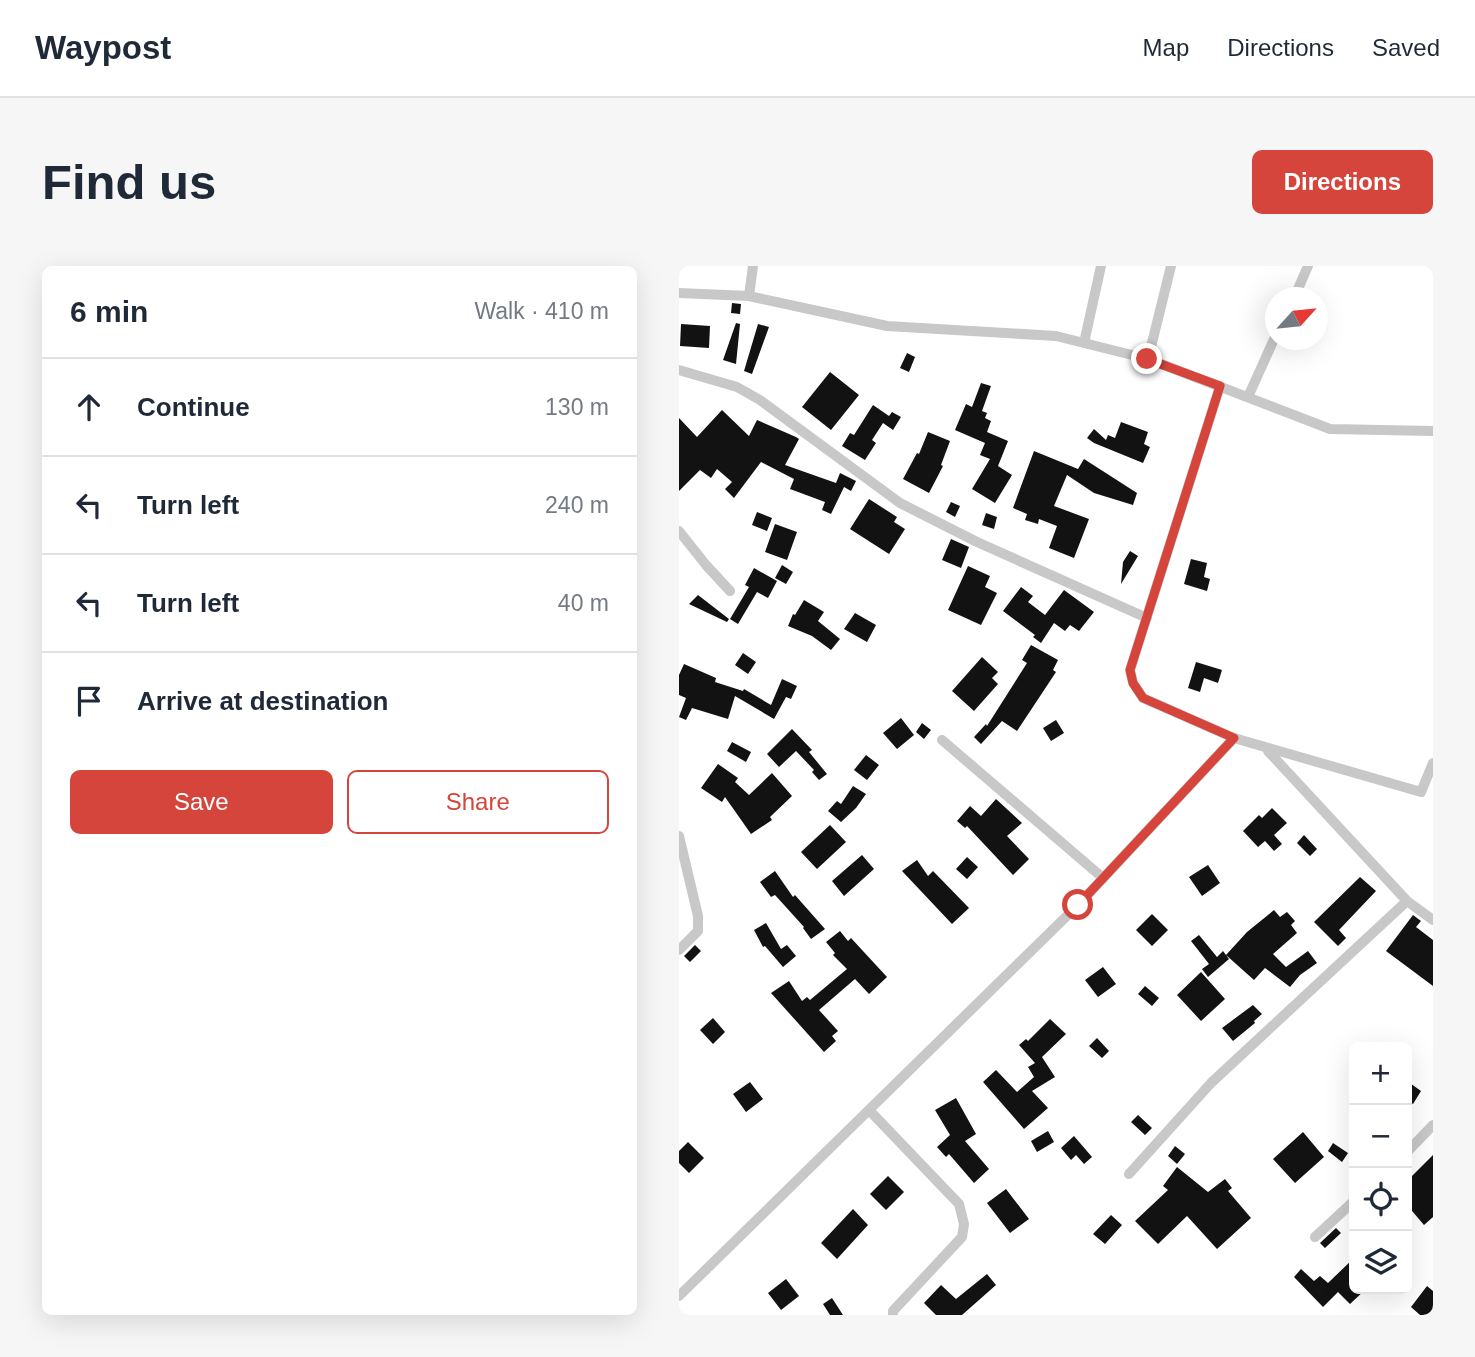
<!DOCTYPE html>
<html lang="en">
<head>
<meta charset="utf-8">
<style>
  body { margin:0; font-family:Helvetica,sans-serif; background:#f6f6f7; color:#1f2937 }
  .controls { position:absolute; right:21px; bottom:21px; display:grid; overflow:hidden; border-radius:10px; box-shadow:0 7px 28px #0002 }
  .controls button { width:63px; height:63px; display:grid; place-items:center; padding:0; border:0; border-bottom:2px solid #e0e1e3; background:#fff; color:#1f2937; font:35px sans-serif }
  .compass { position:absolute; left:586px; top:21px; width:63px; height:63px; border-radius:50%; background:#fff; box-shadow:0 7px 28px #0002; rotate:63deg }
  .stop { position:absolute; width:21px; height:21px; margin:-16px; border:5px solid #d5453b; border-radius:50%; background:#fff }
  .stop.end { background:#d5453b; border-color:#fff; box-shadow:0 2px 7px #0008 }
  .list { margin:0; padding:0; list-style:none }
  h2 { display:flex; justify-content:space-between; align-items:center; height:91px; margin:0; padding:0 28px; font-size:30px }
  h2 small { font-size:23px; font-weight:400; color:#747a83 }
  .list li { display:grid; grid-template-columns:46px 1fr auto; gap:21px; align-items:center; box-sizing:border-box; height:98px; padding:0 28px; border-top:2px solid #e0e1e3 }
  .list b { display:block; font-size:26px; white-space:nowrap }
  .list em { font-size:23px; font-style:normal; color:#747a83 }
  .actions { display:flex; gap:14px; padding:21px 28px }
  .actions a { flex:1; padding:16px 0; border:2px solid #d5453b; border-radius:10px; text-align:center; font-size:24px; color:#d5453b }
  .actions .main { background:#d5453b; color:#fff }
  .icon { flex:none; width:38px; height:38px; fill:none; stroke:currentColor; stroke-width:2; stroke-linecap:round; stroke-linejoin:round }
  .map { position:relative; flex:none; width:754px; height:1049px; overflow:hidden; border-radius:10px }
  header { display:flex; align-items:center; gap:42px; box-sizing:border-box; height:98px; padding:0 35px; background:#fff; border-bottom:2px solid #e0e1e3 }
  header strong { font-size:33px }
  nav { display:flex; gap:38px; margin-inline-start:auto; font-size:24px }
  .intro { display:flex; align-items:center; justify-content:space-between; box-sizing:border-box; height:168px; padding:0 42px }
  h1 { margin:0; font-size:49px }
  .button { padding:18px 32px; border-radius:10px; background:#d5453b; color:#fff; font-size:24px; font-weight:700 }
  main { display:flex; gap:42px; padding:0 42px }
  aside { flex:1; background:#fff; border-radius:10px; box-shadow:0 7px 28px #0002 }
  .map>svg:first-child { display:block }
  .building { fill:#121212 }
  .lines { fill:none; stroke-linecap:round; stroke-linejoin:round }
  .minor { stroke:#c8c8c8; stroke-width:10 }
  .route { stroke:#d5453b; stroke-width:9 }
</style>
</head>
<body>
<header>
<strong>Waypost</strong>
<nav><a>Map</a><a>Directions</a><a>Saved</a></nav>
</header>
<div class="intro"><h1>Find us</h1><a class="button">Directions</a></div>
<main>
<aside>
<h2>6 min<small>Walk · 410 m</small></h2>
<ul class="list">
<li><svg class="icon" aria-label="ahead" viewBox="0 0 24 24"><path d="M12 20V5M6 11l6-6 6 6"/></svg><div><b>Continue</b></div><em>130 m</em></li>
<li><svg class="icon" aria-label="left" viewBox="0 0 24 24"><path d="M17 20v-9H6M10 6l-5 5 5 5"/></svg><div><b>Turn left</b></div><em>240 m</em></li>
<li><svg class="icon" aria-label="left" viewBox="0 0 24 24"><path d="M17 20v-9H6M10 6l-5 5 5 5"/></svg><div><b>Turn left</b></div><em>40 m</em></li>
<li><svg class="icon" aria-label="arrive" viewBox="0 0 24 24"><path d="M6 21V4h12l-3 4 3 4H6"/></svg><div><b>Arrive at destination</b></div></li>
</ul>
<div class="actions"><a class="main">Save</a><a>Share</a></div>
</aside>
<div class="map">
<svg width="754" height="1049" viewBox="0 0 754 1049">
  <rect width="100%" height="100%" fill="#fff"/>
  <path class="building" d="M 53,37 L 62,38 L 61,48 L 52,47 Z
    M 57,57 L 61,58 L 57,98 L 44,94 Z
    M 2,58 L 31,60 L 30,82 L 1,80 Z
    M 79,58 L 90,61 L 73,108 L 65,105 Z
    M 228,87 L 236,91 L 230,106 L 221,102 Z
    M 151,106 L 180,129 L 152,164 L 123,141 Z
    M 302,117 L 312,120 L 303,145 L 308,147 L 306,152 L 312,155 L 308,166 L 329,175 L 319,200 L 333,209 L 316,237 L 293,223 L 311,193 L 301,189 L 306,177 L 276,164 L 287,138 L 293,141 Z
    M 194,139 L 210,150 L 213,146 L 222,151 L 214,164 L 204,157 L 193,174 L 197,177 L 186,194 L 163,180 L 171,167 L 175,169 Z
    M 43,144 L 70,170 L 78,154 L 117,171 L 120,173 L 106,199 L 157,217 L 161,207 L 177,215 L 172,225 L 165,221 L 152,248 L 143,244 L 146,236 L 111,223 L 115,213 L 82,196 L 55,232 L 46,223 L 53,216 L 38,203 L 32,212 L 21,204 L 0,225 L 0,152 L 18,171 Z
    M 442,156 L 469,166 L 465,178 L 471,181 L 464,197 L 415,177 L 408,172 L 415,163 L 427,174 L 429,169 L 436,172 Z
    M 249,166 L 271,175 L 262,199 L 264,200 L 250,227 L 224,213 L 238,187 L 240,188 Z
    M 355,185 L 399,203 L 405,193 L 458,227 L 454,239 L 415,227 L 388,209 L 375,240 L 410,253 L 395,292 L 370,282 L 378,260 L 360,253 L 359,258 L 346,254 L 348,248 L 334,242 Z
    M 190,233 L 218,251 L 215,256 L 226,263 L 210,288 L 171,263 Z
    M 272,236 L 281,240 L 276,251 L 267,246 Z
    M 78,246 L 93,252 L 88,265 L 73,259 Z
    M 307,247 L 318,251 L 315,263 L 303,259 Z
    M 96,258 L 118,266 L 108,294 L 86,286 Z
    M 272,273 L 290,281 L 282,302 L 263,294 Z
    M 451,285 L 459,290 L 442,318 L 444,296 Z
    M 512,293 L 528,297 L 525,311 L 531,313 L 528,325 L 505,318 Z
    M 103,299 L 114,306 L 107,318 L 96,312 Z
    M 289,300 L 311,310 L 306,321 L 318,327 L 302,359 L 269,344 Z
    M 75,302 L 98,315 L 89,332 L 78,326 L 59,358 L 51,353 L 70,321 L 66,319 Z
    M 342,321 L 354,330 L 349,336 L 366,349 L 385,324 L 415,346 L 400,365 L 391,359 L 386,365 L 375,357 L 362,377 L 354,371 L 356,369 L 324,345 Z
    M 19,329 L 50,353 L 48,356 L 10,338 Z
    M 125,334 L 145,346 L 139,355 L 161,373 L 152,384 L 133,370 L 109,360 L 114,348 L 116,349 Z
    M 176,347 L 197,359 L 188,376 L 165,363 Z
    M 352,379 L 379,394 L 374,404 L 377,406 L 338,465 L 323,455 L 302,478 L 295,471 L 307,458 L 308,460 L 348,397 L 343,394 Z
    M 64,387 L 77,396 L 69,408 L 56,399 Z
    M 303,391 L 319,406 L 313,412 L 319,418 L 295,445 L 273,425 Z
    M 517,396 L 543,404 L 539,417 L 525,412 L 521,426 L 509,422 Z
    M 5,398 L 37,412 L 36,416 L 64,425 L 65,423 L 92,439 L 103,413 L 118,420 L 112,433 L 107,431 L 95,453 L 56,430 L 49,453 L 13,442 L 7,454 L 0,451 L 7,432 L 0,429 L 0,409 Z
    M 222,452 L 235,469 L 218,483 L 204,467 Z
    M 377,454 L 385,467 L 372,475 L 364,462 Z
    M 243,457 L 252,464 L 245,473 L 237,466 Z
    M 113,463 L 133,484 L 130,486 L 148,508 L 140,514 L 133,506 L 135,504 L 117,485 L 100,501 L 88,488 Z
    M 53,476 L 72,486 L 67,496 L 48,485 Z
    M 187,489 L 200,499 L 188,514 L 175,504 Z
    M 39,498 L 59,512 L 56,516 L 70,529 L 93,507 L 113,530 L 91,551 L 93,554 L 72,568 L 46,531 L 43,536 L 22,522 Z
    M 174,520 L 187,528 L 177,542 L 162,556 L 149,545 L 158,535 L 162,538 Z
    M 317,533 L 343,557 L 328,570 L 350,593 L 334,609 L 288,560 L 286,562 L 278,555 L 291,540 L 302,550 Z
    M 593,542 L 608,557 L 595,569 L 603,578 L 595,585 L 586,575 L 579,581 L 564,565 L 580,549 L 583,552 Z
    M 151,559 L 167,576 L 138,603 L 122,586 Z
    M 625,569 L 638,583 L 631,590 L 618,577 Z
    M 183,589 L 195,603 L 165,630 L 153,615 Z
    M 288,591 L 299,601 L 288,613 L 277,603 Z
    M 238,594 L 249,610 L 254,605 L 290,642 L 273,658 L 223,605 Z
    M 529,599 L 541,617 L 523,630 L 510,611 Z
    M 96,605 L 114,631 L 116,629 L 146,663 L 132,673 L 124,662 L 125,661 L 96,629 L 92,631 L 81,616 Z
    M 681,611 L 697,625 L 660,664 L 667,672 L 659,680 L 635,656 Z
    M 595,644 L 601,651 L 608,646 L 616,655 L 612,659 L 618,667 L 594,688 L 607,701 L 629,685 L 638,697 L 621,709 L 611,721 L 586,702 L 575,714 L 547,689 L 568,666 Z
    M 473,648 L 489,664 L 473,680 L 457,664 Z
    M 734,649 L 742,655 L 737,661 L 754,674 L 754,720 L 707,685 Z
    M 87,657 L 102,683 L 108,679 L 117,690 L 104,701 L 86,680 L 84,681 L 75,664 Z
    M 161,665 L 169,675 L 172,672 L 208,711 L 190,728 L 176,713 L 140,744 L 159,765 L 153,770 L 157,775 L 145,786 L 92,727 L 110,715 L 123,735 L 128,731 L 131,734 L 168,703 L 154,689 L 156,687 L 147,676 Z
    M 520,669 L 538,691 L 544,685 L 550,693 L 529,711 L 523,703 L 530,698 L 512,675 Z
    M 16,679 L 22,685 L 11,696 L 5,690 Z
    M 424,701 L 437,718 L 419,731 L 406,714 Z
    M 522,706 L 546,733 L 522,755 L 498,729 Z
    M 466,720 L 480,732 L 473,740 L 459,728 Z
    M 574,739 L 583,748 L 575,755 L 576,757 L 554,775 L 543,762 Z
    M 34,752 L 46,766 L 34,778 L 21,764 Z
    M 371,753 L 387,768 L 363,791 L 376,811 L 353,825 L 369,842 L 345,863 L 304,816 L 317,804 L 338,826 L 355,811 L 349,801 L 356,797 L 340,779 L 347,773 L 349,775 Z
    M 418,772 L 430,785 L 423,792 L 410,780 Z
    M 728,815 L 742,825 L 734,838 L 728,834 Z
    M 71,816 L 84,833 L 67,846 L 54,828 Z
    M 277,832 L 297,868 L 286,875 L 310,903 L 295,917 L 270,888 L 267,891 L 258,881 L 271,869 L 256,844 Z
    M 459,849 L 473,862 L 466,869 L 452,856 Z
    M 369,865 L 375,876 L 358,886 L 352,875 Z
    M 624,866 L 645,891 L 616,917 L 594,893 Z
    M 395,870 L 413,891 L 405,898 L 397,889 L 392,894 L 382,882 Z
    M 9,876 L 25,892 L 10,907 L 0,897 L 0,885 Z
    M 654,877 L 669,887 L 663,896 L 649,885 Z
    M 496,880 L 506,888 L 498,898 L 489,890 Z
    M 754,889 L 754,951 L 745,959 L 728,939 L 728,915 Z
    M 498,901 L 529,926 L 546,913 L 553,922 L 549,925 L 572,952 L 538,983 L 508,950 L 479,978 L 456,955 L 489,924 L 484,920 Z
    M 209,910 L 225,926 L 207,944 L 191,928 Z
    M 327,923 L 350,953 L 331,967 L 308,937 Z
    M 174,943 L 189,959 L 158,993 L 142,977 Z
    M 432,949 L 443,959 L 426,978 L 414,968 Z
    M 657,962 L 662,967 L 646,982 L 641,977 Z
    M 675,992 L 675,1023 L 687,1023 L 671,1038 L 659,1026 L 644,1041 L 615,1011 L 622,1003 L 635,1015 L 641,1010 L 649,1017 Z
    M 308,1008 L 317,1019 L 283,1049 L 257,1049 L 245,1037 L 262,1019 L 277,1033 Z
    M 107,1013 L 120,1030 L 102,1044 L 89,1027 Z
    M 748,1020 L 754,1025 L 754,1045 L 751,1049 L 741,1049 L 732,1041 Z
    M 153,1032 L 164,1049 L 151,1049 L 144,1038 Z"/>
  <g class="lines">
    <path class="minor" d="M 0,27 L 70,30 L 208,60 L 377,70 L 469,93 L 651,163 L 754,165
      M 70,30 L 74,0
      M 615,32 L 629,0
      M 405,77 L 422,0
      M 469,93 L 492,0
      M 0,104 L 58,121 L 81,134 L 221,237 L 298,276 L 468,352
      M 541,120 L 451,404 L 454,417 L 464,432 L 555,472
      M 569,131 L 596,71
      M 0,265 L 27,299 L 51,325
      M 263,474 L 424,612
      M 589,485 L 728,635 L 754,654
      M 0,570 L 19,650 L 19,665 L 0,684
      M 190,844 L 280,938 L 285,958 L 283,971 L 214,1045 L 214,1049
      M 728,886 L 754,859
      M 450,908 L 532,817 L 728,635
      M 636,971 L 675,935
      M 0,1030 L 399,639 L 555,472 L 742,526 L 754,497"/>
  </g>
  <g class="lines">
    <path class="route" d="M 399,639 L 555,472 L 464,432 L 454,417 L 451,404 L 541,120 L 468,93"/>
  </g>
</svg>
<div class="controls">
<button>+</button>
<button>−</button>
<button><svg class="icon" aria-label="locate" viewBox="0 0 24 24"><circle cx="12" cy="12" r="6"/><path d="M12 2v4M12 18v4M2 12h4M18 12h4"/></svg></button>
<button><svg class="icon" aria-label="layers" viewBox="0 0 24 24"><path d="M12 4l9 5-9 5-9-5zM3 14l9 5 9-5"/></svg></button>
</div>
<svg class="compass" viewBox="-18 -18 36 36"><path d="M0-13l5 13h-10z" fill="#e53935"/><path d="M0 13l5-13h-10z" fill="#747a83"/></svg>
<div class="stop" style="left:399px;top:639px"></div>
<div class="stop end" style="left:468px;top:93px"></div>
</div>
</main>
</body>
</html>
